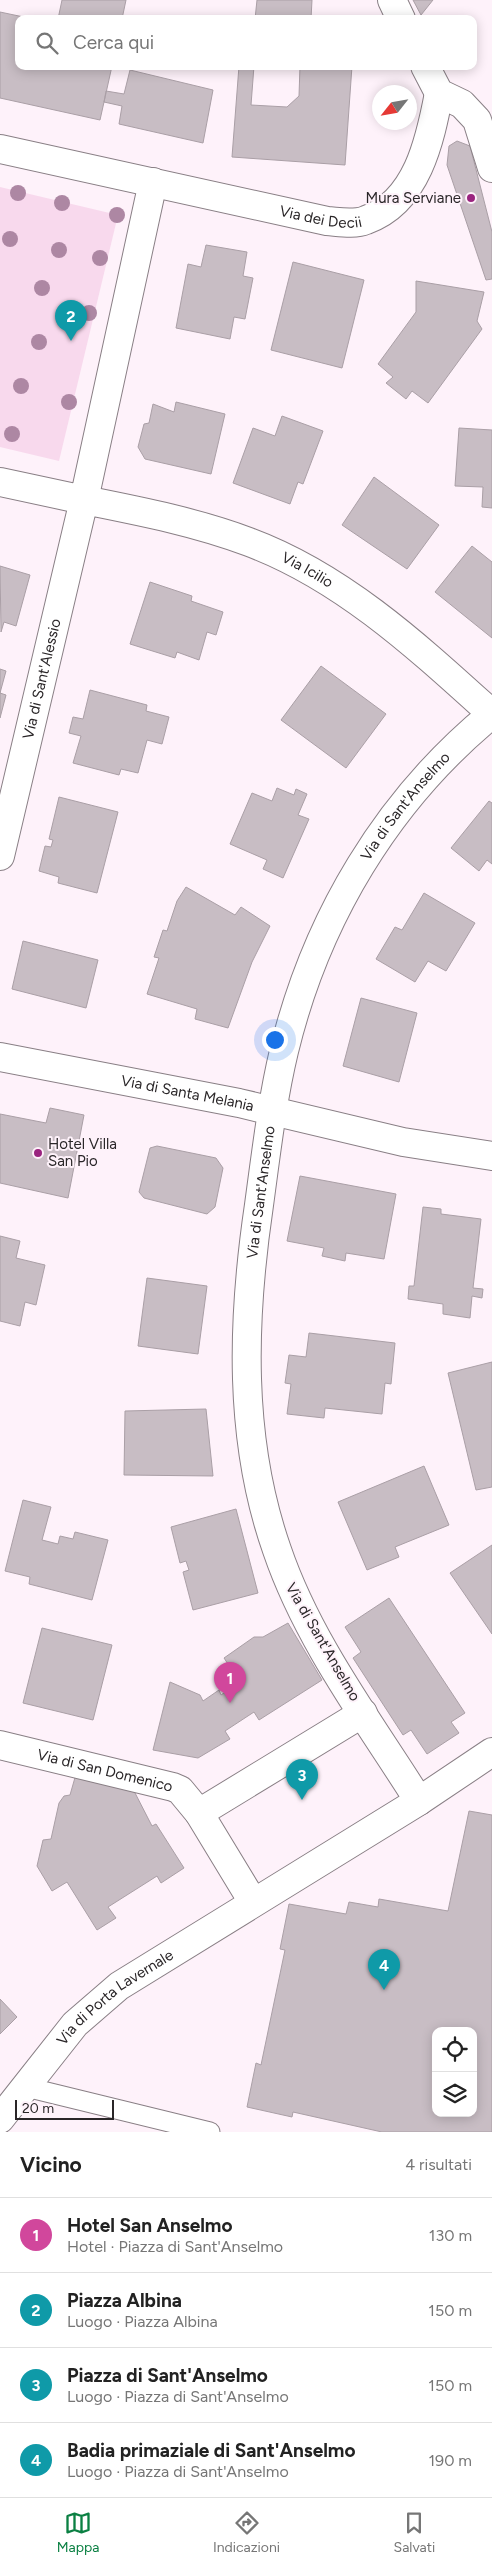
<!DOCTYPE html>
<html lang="it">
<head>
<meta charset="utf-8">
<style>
  body { margin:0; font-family:Figtree,sans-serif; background:#f2f2f2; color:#222 }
  .controls { position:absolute; right:15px; bottom:15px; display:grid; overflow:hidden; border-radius:10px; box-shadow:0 2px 12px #0003 }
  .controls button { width:45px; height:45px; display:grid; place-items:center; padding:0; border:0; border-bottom:1px solid #e0e0e0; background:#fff; color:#222; font:25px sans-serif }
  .compass { position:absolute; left:372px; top:85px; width:45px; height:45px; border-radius:50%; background:#fff; box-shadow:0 2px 12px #0003; rotate:239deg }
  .scale { position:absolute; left:15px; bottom:12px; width:99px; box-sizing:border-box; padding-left:5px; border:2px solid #2a2628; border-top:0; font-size:14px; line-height:18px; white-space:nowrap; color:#2a2628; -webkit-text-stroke:4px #fef2fa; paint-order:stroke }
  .you { position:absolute; left:274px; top:1039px; width:18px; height:18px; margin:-12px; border:4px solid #fff; border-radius:50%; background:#1a73e8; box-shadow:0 0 0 8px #1a73e833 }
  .badge { display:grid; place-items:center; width:32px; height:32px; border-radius:50%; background:#0b8043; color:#fff; font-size:16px; font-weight:700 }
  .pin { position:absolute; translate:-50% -41px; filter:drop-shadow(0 1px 2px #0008) }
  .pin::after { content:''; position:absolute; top:26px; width:18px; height:15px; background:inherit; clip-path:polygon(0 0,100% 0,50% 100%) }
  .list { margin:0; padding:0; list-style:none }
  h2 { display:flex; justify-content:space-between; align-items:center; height:65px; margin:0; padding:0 20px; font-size:21px }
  h2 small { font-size:16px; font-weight:400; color:#767676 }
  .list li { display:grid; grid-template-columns:32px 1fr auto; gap:15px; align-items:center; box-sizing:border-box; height:75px; padding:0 20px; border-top:1px solid #e0e0e0 }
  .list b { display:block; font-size:19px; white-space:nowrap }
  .list p { margin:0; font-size:16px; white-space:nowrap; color:#767676 }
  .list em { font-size:16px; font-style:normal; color:#767676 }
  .icon { flex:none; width:28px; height:28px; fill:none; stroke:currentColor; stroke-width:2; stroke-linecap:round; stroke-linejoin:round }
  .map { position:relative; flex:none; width:492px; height:2132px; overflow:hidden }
  .search { position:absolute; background:#fff; box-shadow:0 2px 12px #0003; left:15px; right:15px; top:15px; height:55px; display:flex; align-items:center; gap:12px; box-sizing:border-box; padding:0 18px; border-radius:10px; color:#767676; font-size:19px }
  .sheet { height:365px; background:#fff }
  nav { display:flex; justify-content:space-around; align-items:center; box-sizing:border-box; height:70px; border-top:1px solid #e0e0e0; background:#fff; font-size:14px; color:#767676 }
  nav a { display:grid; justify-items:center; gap:2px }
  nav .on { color:#0b8043 }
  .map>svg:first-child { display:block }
  .green { fill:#f8d9ed }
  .building { fill:#c8bdc4; stroke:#aa9fa6; fill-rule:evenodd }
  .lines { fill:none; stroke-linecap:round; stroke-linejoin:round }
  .service-casing { stroke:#897f85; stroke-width:21 }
  .minor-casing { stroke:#897f85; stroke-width:30 }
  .service { stroke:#fff; stroke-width:19 }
  .minor { stroke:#fff; stroke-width:28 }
  .tree { fill:#ad87a3 }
  .poi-dot { fill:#9a247f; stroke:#fef2fa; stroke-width:2 }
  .labels { text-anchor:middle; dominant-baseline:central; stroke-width:4; stroke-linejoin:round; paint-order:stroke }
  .poi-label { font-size:15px; fill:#2a2628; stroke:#fef2fa; text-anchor:end }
  .street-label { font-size:15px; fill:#2a2628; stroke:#fef2fa }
</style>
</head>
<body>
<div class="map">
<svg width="492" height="2132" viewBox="0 0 492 2132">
  <rect width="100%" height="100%" fill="#fef2fa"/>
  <path class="green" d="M 0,187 L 118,215 L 59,461 L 0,447 Z"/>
  <path class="building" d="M 62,0 L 126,0 L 122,19 L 58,19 Z
    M 257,0 L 312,0 L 311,19 L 255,19 Z
    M 413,0 L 433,0 L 421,15 Z
    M 0,12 L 33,19 L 19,19 L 19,66 L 112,66 L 100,120 L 0,98 Z
    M 239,66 L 254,66 L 251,105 L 287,107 L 299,96 L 300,66 L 352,66 L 345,165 L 232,157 Z
    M 130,70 L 213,90 L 203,143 L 119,124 L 122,106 L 104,102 L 106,91 L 124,94 Z
    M 457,141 L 470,146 L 492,232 L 492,279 L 486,280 L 447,165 L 449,146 Z
    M 206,245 L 247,252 L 243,276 L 253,278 L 245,319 L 234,317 L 230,339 L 176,328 L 188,264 L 201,267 Z
    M 293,262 L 364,280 L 342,368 L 271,350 Z
    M 416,281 L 484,292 L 477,321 L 482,329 L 428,403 L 412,391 L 406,399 L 386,383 L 393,377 L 378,364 L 416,312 Z
    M 176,402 L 225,414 L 211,474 L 145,459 L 138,447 L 144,424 L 149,423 L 153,404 L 174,412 Z
    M 282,416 L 323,431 L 303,484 L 298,482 L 290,504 L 233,483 L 253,428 L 275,436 Z
    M 459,428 L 492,430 L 492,508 L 482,507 L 483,487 L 455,486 Z
    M 374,477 L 439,525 L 407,569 L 342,525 Z
    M 472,546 L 492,562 L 492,638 L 435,592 Z
    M 0,566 L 30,575 L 16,626 L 4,622 L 1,632 Z
    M 150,582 L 192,596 L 191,601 L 223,612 L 216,635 L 207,632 L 199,660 L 177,652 L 175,658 L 130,644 Z
    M 321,666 L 386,714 L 346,768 L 281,720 Z
    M 0,669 L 6,671 L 0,693 L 6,695 L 0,718 Z
    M 90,690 L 147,705 L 146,711 L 169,717 L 162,744 L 147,740 L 138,773 L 121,769 L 119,775 L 73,763 L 81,736 L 69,733 L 73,717 L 83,719 Z
    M 277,788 L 294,795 L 296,789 L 307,794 L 298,815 L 309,819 L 283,878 L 263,869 L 267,860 L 230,844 L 252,793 L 272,801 Z
    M 59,797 L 118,812 L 97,893 L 58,883 L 59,877 L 39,871 L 45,846 L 51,847 L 53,840 L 49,839 Z
    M 489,801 L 492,803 L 492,864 L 487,860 L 479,871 L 451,848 Z
    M 186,887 L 235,915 L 241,907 L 270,926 L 252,962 L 228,1028 L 195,1019 L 197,1009 L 147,994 L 159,958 L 154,957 L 163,930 L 167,931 L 177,901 Z
    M 424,893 L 475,923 L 446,971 L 428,961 L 415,982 L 376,959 L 395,927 L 402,930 Z
    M 23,941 L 98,960 L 86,1008 L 12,989 Z
    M 361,998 L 417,1013 L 399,1082 L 343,1066 Z
    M 50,1108 L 84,1115 L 68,1198 L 0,1183 L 0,1114 L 46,1123 Z
    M 157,1146 L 216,1158 L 223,1168 L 215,1207 L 207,1214 L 144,1198 L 139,1192 L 150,1148 Z
    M 300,1176 L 396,1194 L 384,1259 L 346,1253 L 345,1261 L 322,1256 L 324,1248 L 287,1241 Z
    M 423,1207 L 441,1209 L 441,1214 L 481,1219 L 473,1288 L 483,1289 L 482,1298 L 472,1296 L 470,1318 L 443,1314 L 443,1304 L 408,1299 L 409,1286 L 414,1286 Z
    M 0,1236 L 20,1241 L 16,1258 L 45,1265 L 36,1305 L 25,1302 L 20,1326 L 0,1321 Z
    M 147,1278 L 207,1286 L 198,1354 L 138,1346 Z
    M 309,1333 L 395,1343 L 391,1384 L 385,1383 L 382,1414 L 325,1408 L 324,1418 L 287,1414 L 291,1384 L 285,1383 L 289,1355 L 306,1357 Z
    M 492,1362 L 492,1487 L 476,1490 L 448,1373 Z
    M 206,1409 L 213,1476 L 124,1475 L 125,1411 Z
    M 424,1466 L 449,1525 L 395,1547 L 399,1557 L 367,1570 L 338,1502 Z
    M 23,1500 L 51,1507 L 42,1540 L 58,1544 L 60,1536 L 73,1539 L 75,1532 L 108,1540 L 92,1600 L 29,1584 L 30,1577 L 5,1571 Z
    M 236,1509 L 258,1593 L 193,1610 L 183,1572 L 189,1570 L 186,1561 L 180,1563 L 171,1527 Z
    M 492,1545 L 492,1634 L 450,1573 Z
    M 389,1598 L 465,1713 L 451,1722 L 459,1733 L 427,1754 L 411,1730 L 403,1735 L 353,1658 L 361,1652 L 345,1627 Z
    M 288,1623 L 322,1680 L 259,1720 L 254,1712 L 225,1731 L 230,1739 L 198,1758 L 153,1750 L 170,1682 L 200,1695 L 203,1701 L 219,1690 L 221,1695 L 240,1682 L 224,1658 L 254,1637 L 263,1637 Z
    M 42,1628 L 112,1645 L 93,1720 L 23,1703 Z
    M 76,1774 L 133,1789 L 152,1826 L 156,1824 L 184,1868 L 161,1883 L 157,1876 L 108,1907 L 116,1918 L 97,1930 L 67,1882 L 52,1891 L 37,1866 L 43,1840 L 51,1839 L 59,1803 L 64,1796 L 70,1795 Z
    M 469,1811 L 492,1815 L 492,2132 L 382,2132 L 293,2112 L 292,2117 L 247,2107 L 256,2063 L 261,2065 L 285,1950 L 280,1949 L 289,1904 L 346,1914 L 349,1902 L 378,1907 L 379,1899 L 448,1911 ZM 436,2031 L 473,2031 L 473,2113 L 436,2113 Z
    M 0,1999 L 17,2017 L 0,2034 Z"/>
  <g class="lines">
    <defs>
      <path id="service" d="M 26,2087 L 210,2132"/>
      <g id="minor">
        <path d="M 392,0 L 401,19"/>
        <path d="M 425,66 L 439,93 L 462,104 L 477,120 L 492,168"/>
        <path id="s1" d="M 0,149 L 327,221 C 340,222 354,225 366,220 C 417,202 430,141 439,93"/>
        <path d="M 0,482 L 84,500 L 153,182"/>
        <path id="s2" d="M 0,856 L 84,500 C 139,511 196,522 249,542 C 343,577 419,648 492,714"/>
        <path id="s3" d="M 0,1057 L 239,1103 L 403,1142 L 492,1156"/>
        <path id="s4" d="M 0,1745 L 173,1787 L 180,1790 L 199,1813"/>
        <path id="s5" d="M 419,1801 C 368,1720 308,1641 277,1550 C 238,1439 242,1320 259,1205 C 266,1154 272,1101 284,1051 C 316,919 387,800 492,714"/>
        <path d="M 253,1902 L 199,1813 L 363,1713"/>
        <path id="s6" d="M 0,2119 L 75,2024 L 119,1986 L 419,1801 L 492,1752"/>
      </g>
    </defs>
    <use href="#service" class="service-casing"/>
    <use href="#minor" class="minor-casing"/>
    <use href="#service" class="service"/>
    <use href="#minor" class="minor"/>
  </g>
  <g class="tree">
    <circle cx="18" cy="193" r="8"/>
    <circle cx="62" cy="203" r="8"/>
    <circle cx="117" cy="215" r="8"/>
    <circle cx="10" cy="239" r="8"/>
    <circle cx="59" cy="250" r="8"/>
    <circle cx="100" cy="258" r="8"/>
    <circle cx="42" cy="288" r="8"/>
    <circle cx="89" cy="313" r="8"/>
    <circle cx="39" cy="342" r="8"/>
    <circle cx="21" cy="386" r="8"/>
    <circle cx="69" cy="402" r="8"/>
    <circle cx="12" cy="434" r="8"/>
  </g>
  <g class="poi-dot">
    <circle cx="471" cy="198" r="5"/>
    <circle cx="38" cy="1153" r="5"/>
  </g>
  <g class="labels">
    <g class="poi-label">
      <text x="461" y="198">Mura Serviane</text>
      <text x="48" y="1144" text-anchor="start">Hotel Villa<tspan x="48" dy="17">San Pio</tspan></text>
    </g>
    <g class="street-label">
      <text stroke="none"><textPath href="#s1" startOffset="328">Via dei Decii</textPath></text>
      <text stroke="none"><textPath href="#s2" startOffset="601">Via Icilio</textPath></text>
      <text stroke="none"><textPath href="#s2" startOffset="182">Via di Sant'Alessio</textPath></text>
      <text stroke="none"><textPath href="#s5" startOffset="1070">Via di Sant'Anselmo</textPath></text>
      <text stroke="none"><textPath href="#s3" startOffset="191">Via di Santa Melania</textPath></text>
      <text stroke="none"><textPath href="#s5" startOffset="651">Via di Sant'Anselmo</textPath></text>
      <text transform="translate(323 1642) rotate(60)">Via di Sant'Anselmo</text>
      <text stroke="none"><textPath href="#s4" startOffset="108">Via di San Domenico</textPath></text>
      <text stroke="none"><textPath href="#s6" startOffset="169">Via di Porta Lavernale</textPath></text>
    </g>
  </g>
</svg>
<div class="controls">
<button><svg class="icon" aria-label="locate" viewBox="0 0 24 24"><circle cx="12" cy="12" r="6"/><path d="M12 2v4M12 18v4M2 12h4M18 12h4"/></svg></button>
<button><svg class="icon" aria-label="layers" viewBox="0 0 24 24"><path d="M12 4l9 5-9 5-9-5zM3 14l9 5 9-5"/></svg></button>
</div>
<svg class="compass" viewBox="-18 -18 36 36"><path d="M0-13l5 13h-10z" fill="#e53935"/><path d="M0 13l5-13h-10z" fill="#767676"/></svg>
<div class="scale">20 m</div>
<div class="you"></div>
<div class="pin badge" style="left:230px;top:1703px;background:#d1479c">1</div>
<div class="pin badge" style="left:71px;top:341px;background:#0f9aa8">2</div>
<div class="pin badge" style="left:302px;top:1800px;background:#0f9aa8">3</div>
<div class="pin badge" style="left:384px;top:1990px;background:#0f9aa8">4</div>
<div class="search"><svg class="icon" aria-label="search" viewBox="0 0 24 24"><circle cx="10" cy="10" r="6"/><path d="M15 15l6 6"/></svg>Cerca qui</div>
</div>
<section class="sheet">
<h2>Vicino<small>4 risultati</small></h2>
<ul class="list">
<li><span class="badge" style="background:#d1479c">1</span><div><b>Hotel San Anselmo</b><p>Hotel · Piazza di Sant'Anselmo</p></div><em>130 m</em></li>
<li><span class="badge" style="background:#0f9aa8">2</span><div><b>Piazza Albina</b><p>Luogo · Piazza Albina</p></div><em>150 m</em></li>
<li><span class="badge" style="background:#0f9aa8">3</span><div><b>Piazza di Sant'Anselmo</b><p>Luogo · Piazza di Sant'Anselmo</p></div><em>150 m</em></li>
<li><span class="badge" style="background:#0f9aa8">4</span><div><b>Badia primaziale di Sant'Anselmo</b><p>Luogo · Piazza di Sant'Anselmo</p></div><em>190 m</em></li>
</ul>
</section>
<nav>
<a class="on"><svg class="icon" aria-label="map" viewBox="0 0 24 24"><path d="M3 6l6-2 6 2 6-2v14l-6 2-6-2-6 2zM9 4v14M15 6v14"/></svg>Mappa</a>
<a><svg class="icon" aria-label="directions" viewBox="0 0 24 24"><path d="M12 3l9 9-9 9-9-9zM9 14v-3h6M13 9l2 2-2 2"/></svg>Indicazioni</a>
<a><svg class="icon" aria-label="saved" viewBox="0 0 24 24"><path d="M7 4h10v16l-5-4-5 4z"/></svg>Salvati</a>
</nav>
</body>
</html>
